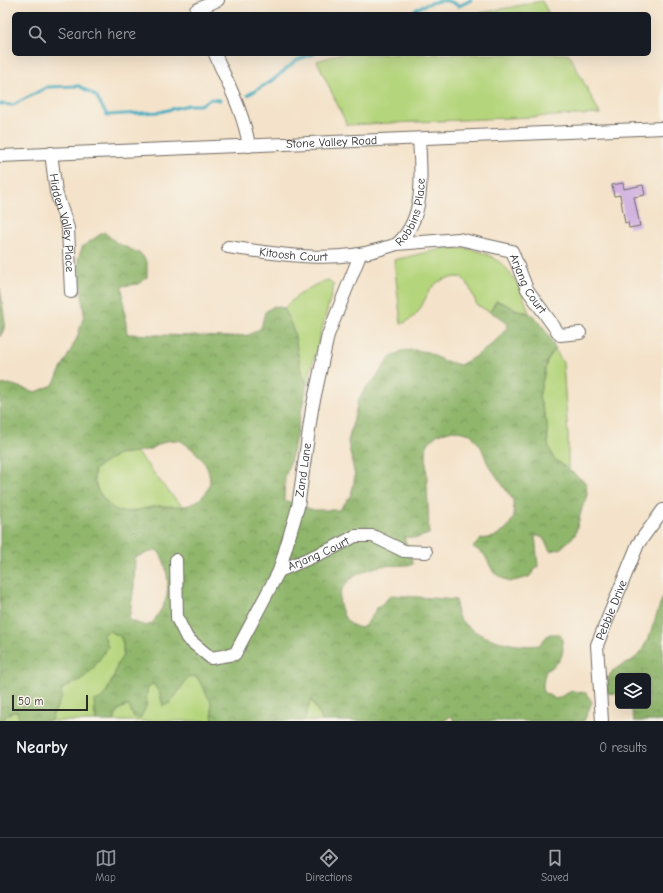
<!DOCTYPE html>
<html lang="en">
<head>
<meta charset="utf-8">
<style>
  body { margin:0; font-family:"Comic Neue",sans-serif; background:#242831; color:#f1f3f6 }
  .controls { position:absolute; right:12px; bottom:12px; display:grid; overflow:hidden; border-radius:6px; box-shadow:0 4px 16px #0002 }
  .controls button { width:36px; height:36px; display:grid; place-items:center; padding:0; border:0; border-bottom:1px solid #363941; background:#171b24; color:#f1f3f6; font:20px sans-serif }
  .scale { position:absolute; left:12px; bottom:10px; width:76px; box-sizing:border-box; padding-left:4px; border:2px solid #2b2b2b; border-top:0; font-size:11px; line-height:14px; white-space:nowrap; color:#2b2b2b; -webkit-text-stroke:3px #f7f3e8; paint-order:stroke }
  .list { margin:0; padding:0; list-style:none }
  h2 { display:flex; justify-content:space-between; align-items:center; height:52px; margin:0; padding:0 16px; font-size:17px }
  h2 small { font-size:13px; font-weight:400; color:#9ea1a6 }
  .icon { flex:none; width:22px; height:22px; fill:none; stroke:currentColor; stroke-width:2; stroke-linecap:round; stroke-linejoin:round }
  .map { position:relative; flex:none; width:663px; height:721px; overflow:hidden }
  .search { position:absolute; background:#171b24; box-shadow:0 4px 16px #0002; left:12px; right:12px; top:12px; height:44px; display:flex; align-items:center; gap:10px; box-sizing:border-box; padding:0 14px; border-radius:6px; color:#9ea1a6; font-size:15px }
  .sheet { height:116px; background:#171b24 }
  nav { display:flex; justify-content:space-around; align-items:center; box-sizing:border-box; height:56px; border-top:1px solid #363941; background:#171b24; font-size:11px; color:#9ea1a6 }
  nav a { display:grid; justify-items:center; gap:2px }
  nav .on { color:#8c9099 }
  .map>svg:first-child { display:block }
  .green { fill:#b5d57d; stroke:#708054 }
  .forest { fill:url(#forest-crowns); stroke:#5e704c; fill-rule:evenodd }
  .lines { fill:none; stroke-linecap:round; stroke-linejoin:round }
  .stream { stroke:#40aac0; stroke-width:3 }
  .building { fill:#d1b2e0 }
  .minor-casing { stroke:#716b63; stroke-width:14 }
  .minor { stroke:#fff; stroke-width:12 }
  .labels { text-anchor:middle; dominant-baseline:central; stroke-width:3; stroke-linejoin:round; paint-order:stroke }
  .street-label { font-size:12px; fill:#2b2b2b; stroke:#f7f3e8 }
</style>
</head>
<body>
<div class="map">
<svg width="663" height="721" viewBox="0 0 663 721">
  <defs>
    <pattern id="forest-crowns" width="20" height="18" patternUnits="userSpaceOnUse"><rect width="20" height="18" fill="#90b66c"/><path d="M2 6a3 3 0 1 1 6 0M12 15a3 3 0 1 1 6 0" fill="none" stroke="#769459"/></pattern>
  </defs>
  <rect width="100%" height="100%" fill="#f7f3e8"/>
  <filter id="ink" filterUnits="userSpaceOnUse"><feTurbulence type="fractalNoise" baseFrequency=".025" numOctaves="2"/><feDisplacementMap in="SourceGraphic" scale="8" xChannelSelector="R" yChannelSelector="G"/><feConvolveMatrix kernelMatrix="1 2 1 2 8 2 1 2 1" color-interpolation-filters="sRGB"/></filter>
  <filter id="wash" filterUnits="userSpaceOnUse"><feTurbulence type="fractalNoise" baseFrequency=".012" numOctaves="4" result="noise"/><feDisplacementMap in="SourceGraphic" scale="16" xChannelSelector="R" yChannelSelector="G"/><feGaussianBlur stdDeviation="0.9" result="paint"/><feColorMatrix in="noise" values="0 0 0 0 0 0 0 0 0 0 0 0 0 0 0 0 0 1.4 0 .05"/><feComposite in="paint" operator="in"/></filter>
  <g filter="url(#wash)">
    <rect width="100%" height="100%" fill="#f4e3ca"/>
    <path class="green" d="M 542,1 L 549,14 L 477,14 Z
      M 339,54 L 569,54 L 600,114 L 347,125 L 317,61 Z
      M 445,248 C 494,246 515,267 529,313 C 517,311 508,304 496,301 L 490,312 L 477,305 L 469,286 L 462,277 C 416,276 434,313 401,324 L 394,260 Z
      M 329,280 L 334,285 L 307,384 L 301,371 L 294,332 L 284,308 C 293,298 316,282 329,280 Z
      M 555,349 L 563,363 L 568,435 L 568,469 L 553,458 L 548,444 L 547,423 L 539,397 L 547,361 Z
      M 136,452 C 153,469 164,490 183,506 L 173,507 L 159,506 L 123,513 L 110,507 L 98,491 L 94,479 L 95,469 L 118,454 Z
      M 109,631 L 120,636 L 123,643 L 123,655 L 106,693 L 94,708 L 96,721 L 50,721 L 62,697 L 61,690 C 69,684 76,683 84,677 C 94,670 100,657 107,647 L 103,633 Z
      M 189,676 L 197,677 L 211,702 L 213,721 L 114,721 L 118,710 L 129,705 L 134,717 L 146,707 L 147,690 L 153,683 L 160,694 L 163,706 L 171,702 Z
      M 311,699 L 323,721 L 304,721 Z
      M 17,711 L 20,721 L 1,721 L 10,713 Z"/>
    <path class="forest" d="M 104,232 L 117,243 L 141,254 L 147,262 L 147,277 L 139,284 L 122,286 L 127,334 L 229,337 L 249,335 L 261,328 L 265,312 L 274,306 L 284,308 L 294,332 L 301,371 L 307,384 L 292,455 L 285,477 L 284,500 L 313,510 L 339,510 L 351,496 L 355,476 L 348,442 L 358,401 L 365,389 L 373,382 L 389,359 L 401,351 L 414,350 L 428,352 L 442,360 L 460,365 C 479,355 496,344 508,326 L 500,317 L 490,312 L 496,301 C 505,303 510,307 518,311 C 521,312 524,312 528,313 C 539,316 551,339 555,349 L 547,361 L 539,397 L 547,423 L 548,444 L 553,458 L 586,483 L 587,495 L 582,508 L 575,535 L 560,549 L 550,551 L 543,538 L 535,535 L 538,566 L 529,577 L 509,582 L 494,573 L 484,554 L 473,547 L 481,539 L 494,537 L 507,528 L 514,517 L 513,500 L 488,464 L 481,447 L 471,434 L 453,430 L 438,434 L 427,444 L 426,455 L 429,534 L 417,538 L 404,537 L 413,564 C 400,567 387,564 376,567 C 358,572 333,586 341,608 C 345,620 348,625 361,628 L 366,625 L 377,608 L 392,595 L 456,600 C 456,605 456,612 458,616 C 470,637 516,649 539,645 L 549,634 L 560,634 C 564,645 565,657 555,665 C 553,667 549,668 547,670 C 543,676 543,685 543,692 L 556,699 L 572,691 L 586,693 L 592,702 L 584,721 L 454,721 L 451,716 L 444,721 L 323,721 L 311,699 L 304,721 L 226,719 L 213,721 L 211,702 L 197,677 L 189,676 L 171,702 L 163,706 L 160,694 L 153,683 L 147,690 L 146,707 L 140,719 L 134,717 L 128,705 L 118,710 L 114,721 L 96,721 L 94,701 L 100,699 L 106,693 L 113,680 L 117,665 L 123,655 L 123,643 L 120,636 L 109,631 L 104,634 L 108,647 C 100,657 94,670 84,677 C 77,683 69,684 61,690 L 62,697 L 50,721 L 20,721 L 17,711 L 10,713 L 0,721 L 0,385 L 9,384 L 36,392 L 53,385 L 77,338 L 84,315 L 78,258 L 83,246 ZM 179,440 C 203,453 226,484 194,503 C 183,509 169,505 158,506 C 147,507 136,512 125,512 C 111,513 95,491 94,478 C 94,476 94,472 95,469 L 118,454 L 136,452 L 151,449 L 166,441 ZM 157,550 C 168,561 171,591 164,604 C 161,611 156,616 153,623 L 146,626 L 129,620 L 134,587 L 135,557 Z
      M 0,288 L 5,322 L 4,329 L 0,337 Z
      M 663,597 L 663,721 L 634,721 L 631,706 L 648,706 L 648,676 L 618,676 L 618,694 L 607,693 C 606,661 623,672 639,654 C 650,641 656,614 663,597 Z"/>
    <g class="lines">
      <path class="stream" d="M 411,14 C 417,6 437,0 447,1 C 451,1 455,4 459,6 L 471,0
        M 248,95 L 273,80 L 297,60 L 314,54
        M 0,104 L 13,105 L 47,87 L 79,86 L 96,96 L 107,115 L 160,112 L 188,105 L 200,105 L 211,99 L 220,100"/>
    </g>
    <g id="blocks">
      <path class="building" d="M 623,183 L 624,189 L 643,185 L 645,195 L 634,197 L 640,226 L 629,228 L 628,222 L 625,223 L 620,195 L 614,196 L 612,185 Z"/>
    </g>
  </g>
  <g filter="url(#ink)">
    <use href="#blocks" fill-opacity="0" stroke="#716b63" stroke-width="1"/>
    <g class="lines">
      <defs>
        <g id="minor">
          <path d="M 196,10 L 218,0"/>
          <path d="M 215,54 C 228,84 244,113 249,146"/>
          <path id="s1" d="M 51,153 L 56,192 L 68,228 L 71,292"/>
          <path id="s2" d="M 0,156 L 663,128"/>
          <path id="s3" d="M 397,244 L 459,239 L 512,251 L 527,289 L 560,335 L 580,333"/>
          <path id="s4" d="M 228,247 C 277,254 332,264 381,249 C 386,247 394,246 398,243 C 426,217 421,173 419,139"/>
          <path id="s5" d="M 176,560 L 177,618 L 187,638 L 211,658 L 235,654 L 279,571 L 298,507 L 312,409 L 328,335 L 360,255"/>
          <path id="s6" d="M 279,571 L 333,548 L 355,536 L 373,536 L 404,551 L 426,552"/>
          <path id="s7" d="M 602,721 L 597,645 L 638,544 L 663,510"/>
        </g>
      </defs>
      <use href="#minor" class="minor-casing"/>
      <use href="#minor" class="minor"/>
    </g>
  </g>
  <g class="labels">
    <g class="street-label">
      <text stroke="none"><textPath href="#s2" startOffset="332">Stone Valley Road</textPath></text>
      <text stroke="none"><textPath href="#s4" startOffset="207">Robbins Place</textPath></text>
      <text stroke="none"><textPath href="#s1" startOffset="71">Hidden Valley Place</textPath></text>
      <text stroke="none"><textPath href="#s4" startOffset="66">Kitoosh Court</textPath></text>
      <text stroke="none"><textPath href="#s3" startOffset="153">Arjang Court</textPath></text>
      <text stroke="none"><textPath href="#s5" startOffset="334">Zand Lane</textPath></text>
      <text stroke="none"><textPath href="#s6" startOffset="43">Arjang Court</textPath></text>
      <text stroke="none"><textPath href="#s7" startOffset="114">Pebble Drive</textPath></text>
    </g>
  </g>
</svg>
<div class="controls">
<button><svg class="icon" aria-label="layers" viewBox="0 0 24 24"><path d="M12 4l9 5-9 5-9-5zM3 14l9 5 9-5"/></svg></button>
</div>
<div class="scale">50 m</div>
<div class="search"><svg class="icon" aria-label="search" viewBox="0 0 24 24"><circle cx="10" cy="10" r="6"/><path d="M15 15l6 6"/></svg>Search here</div>
</div>
<section class="sheet">
<h2>Nearby<small>0 results</small></h2>
<ul class="list">
</ul>
</section>
<nav>
<a class="on"><svg class="icon" aria-label="map" viewBox="0 0 24 24"><path d="M3 6l6-2 6 2 6-2v14l-6 2-6-2-6 2zM9 4v14M15 6v14"/></svg>Map</a>
<a><svg class="icon" aria-label="directions" viewBox="0 0 24 24"><path d="M12 3l9 9-9 9-9-9zM9 14v-3h6M13 9l2 2-2 2"/></svg>Directions</a>
<a><svg class="icon" aria-label="saved" viewBox="0 0 24 24"><path d="M7 4h10v16l-5-4-5 4z"/></svg>Saved</a>
</nav>
</body>
</html>
